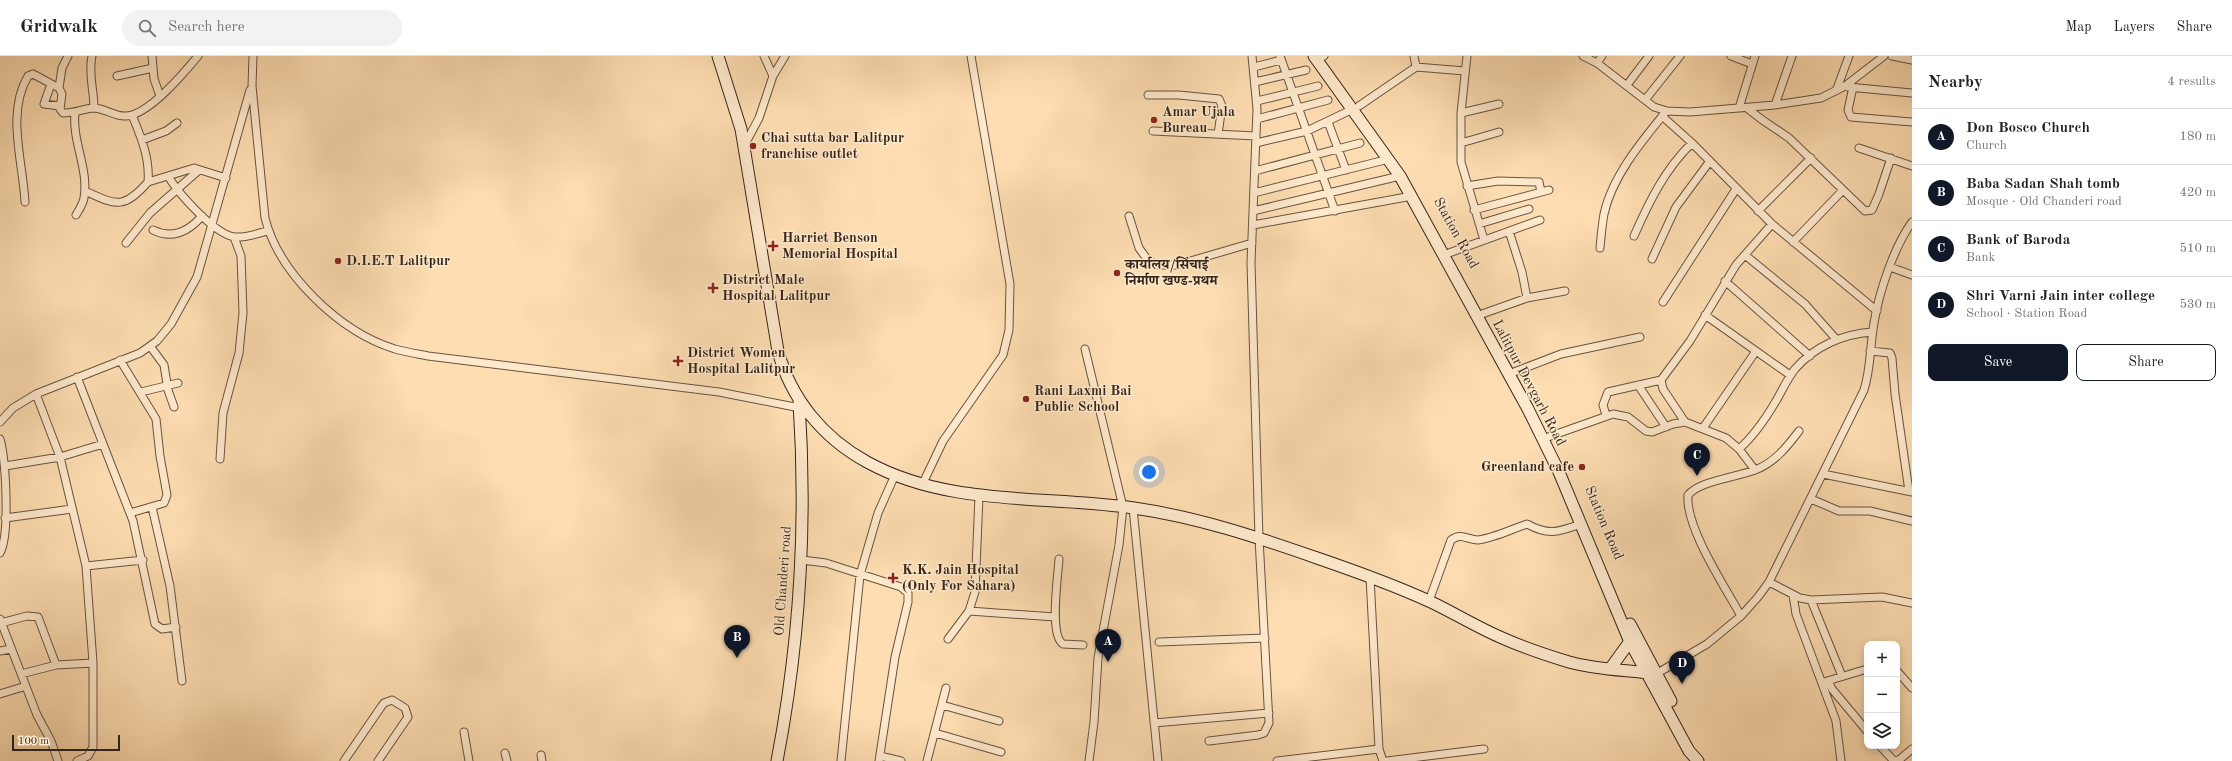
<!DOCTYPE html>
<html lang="en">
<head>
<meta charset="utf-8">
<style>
  body { margin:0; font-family:"Old Standard TT","Noto Serif Devanagari",serif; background:#f2f2f2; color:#222 }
  .controls { position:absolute; right:12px; bottom:12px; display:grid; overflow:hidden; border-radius:8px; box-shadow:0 2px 10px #0003 }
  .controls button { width:36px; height:36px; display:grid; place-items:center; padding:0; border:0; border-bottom:1px solid #e0e0e0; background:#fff; color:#222; font:20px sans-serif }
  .scale { position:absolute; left:12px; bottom:10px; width:108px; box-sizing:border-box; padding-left:4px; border:2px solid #36251a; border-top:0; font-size:11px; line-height:14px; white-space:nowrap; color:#36251a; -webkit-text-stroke:3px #fee9cc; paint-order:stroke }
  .you { position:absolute; left:1149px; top:416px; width:14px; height:14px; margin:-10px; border:3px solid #fff; border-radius:50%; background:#1a73e8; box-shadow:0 0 0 6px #1a73e833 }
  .badge { display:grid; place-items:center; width:26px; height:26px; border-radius:50%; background:#111827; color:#fff; font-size:13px; font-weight:700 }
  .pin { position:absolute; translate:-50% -33px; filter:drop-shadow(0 1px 2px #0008) }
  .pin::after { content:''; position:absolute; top:21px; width:14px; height:12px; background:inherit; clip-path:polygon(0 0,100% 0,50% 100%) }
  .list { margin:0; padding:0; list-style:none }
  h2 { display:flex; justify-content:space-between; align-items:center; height:52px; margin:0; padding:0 16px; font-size:17px }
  h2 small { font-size:13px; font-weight:400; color:#767676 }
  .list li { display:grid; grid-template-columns:26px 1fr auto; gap:12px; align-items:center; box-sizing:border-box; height:56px; padding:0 16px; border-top:1px solid #e0e0e0 }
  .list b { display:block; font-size:15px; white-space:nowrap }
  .list p { margin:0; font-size:13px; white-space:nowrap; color:#767676 }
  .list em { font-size:13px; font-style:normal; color:#767676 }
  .actions { display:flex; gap:8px; padding:12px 16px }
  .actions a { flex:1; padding:9px 0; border:1px solid #111827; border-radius:8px; text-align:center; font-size:14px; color:#111827 }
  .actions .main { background:#111827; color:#fff }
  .icon { flex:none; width:22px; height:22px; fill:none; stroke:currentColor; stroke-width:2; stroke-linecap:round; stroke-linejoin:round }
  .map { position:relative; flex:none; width:1912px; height:705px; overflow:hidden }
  header { display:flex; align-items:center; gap:24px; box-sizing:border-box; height:56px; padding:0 20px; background:#fff; border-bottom:1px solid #e0e0e0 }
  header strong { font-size:19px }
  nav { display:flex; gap:22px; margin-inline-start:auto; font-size:14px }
  .search { width:280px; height:36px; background:#f2f2f2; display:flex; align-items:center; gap:10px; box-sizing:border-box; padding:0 14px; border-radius:22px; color:#767676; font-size:15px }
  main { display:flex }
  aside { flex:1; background:#fff }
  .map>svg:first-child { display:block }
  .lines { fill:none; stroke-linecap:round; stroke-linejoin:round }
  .street-casing { stroke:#685340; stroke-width:9 }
  .secondary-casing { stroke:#36251a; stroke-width:13 }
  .street { stroke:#fee9cc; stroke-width:7 }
  .secondary { stroke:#fee9cc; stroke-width:11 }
  .poi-dot { fill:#8f2418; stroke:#fee9cc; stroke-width:1.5 }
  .labels { text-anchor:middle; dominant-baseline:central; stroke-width:3; stroke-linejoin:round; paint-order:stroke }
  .poi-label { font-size:14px; font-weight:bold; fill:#36251a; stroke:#fee9cc; text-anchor:start }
  .street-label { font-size:14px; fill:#36251a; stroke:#fee9cc }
</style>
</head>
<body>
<header>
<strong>Gridwalk</strong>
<div class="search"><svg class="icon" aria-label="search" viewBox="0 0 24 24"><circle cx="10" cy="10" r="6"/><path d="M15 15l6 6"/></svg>Search here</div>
<nav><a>Map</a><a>Layers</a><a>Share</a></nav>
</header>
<main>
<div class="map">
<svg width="1912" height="705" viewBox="0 0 1912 705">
  <rect width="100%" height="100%" fill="#fdddb1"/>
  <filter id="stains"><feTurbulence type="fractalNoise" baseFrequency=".005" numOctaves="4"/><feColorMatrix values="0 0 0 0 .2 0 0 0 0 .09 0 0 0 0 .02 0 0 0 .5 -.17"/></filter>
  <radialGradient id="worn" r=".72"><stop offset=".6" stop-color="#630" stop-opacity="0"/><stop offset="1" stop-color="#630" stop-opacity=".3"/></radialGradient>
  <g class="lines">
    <defs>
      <path id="street" d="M 92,0 C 88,18 94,34 94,52
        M 152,0 L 154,23 L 160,40
        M 253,0 L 252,30 L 265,162 C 279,218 340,276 395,293 C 406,296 418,298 428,300 L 719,336 L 800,352
        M 764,0 L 773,20
        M 1280,0 L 1335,155
        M 1414,0 L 1416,11 L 1465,15
        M 1467,0 L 1461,57 L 1461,106 L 1484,184
        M 1583,0 L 1597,7 L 1654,51 L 1667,55 L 1690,56 L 1775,49 L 1821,42 L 1845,30 L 1884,0
        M 1731,0 L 1752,8
        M 1892,0 L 1912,4
        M 1322,1 L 1324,0
        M 1597,7 L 1602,0
        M 1254,11 L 1281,4
        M 117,20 L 153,12
        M 1255,26 L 1306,14
        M 51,28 L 44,48 L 60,50
        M 1627,29 L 1649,0
        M 1848,31 L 1912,37
        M 1853,31 L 1848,54 L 1851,61 L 1912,66
        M 59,32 L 62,12 L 68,0
        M 1836,35 L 1849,0
        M 1148,39 L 1179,39 L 1219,43 L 1222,50 L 1218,78
        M 1645,44 L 1680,0
        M 1257,45 L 1318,30
        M 1775,49 L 1792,0
        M 1359,50 L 1416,11
        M 1739,52 L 1755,0
        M 1747,52 L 1761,63 L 1789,82 L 1865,155 L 1872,154 L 1879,138 L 1891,102
        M 75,57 C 72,86 89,113 84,142 C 83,148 79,154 76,159
        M 1461,57 L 1499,48
        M 1662,60 L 1692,87 L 1772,168 L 1877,255
        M 1257,63 L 1328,44
        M 1328,66 L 1346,114
        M 1153,75 L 1256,80
        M 142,84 L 166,75 L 177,67
        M 1256,87 L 1307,75 L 1353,53
        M 1461,87 L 1499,76
        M 744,90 L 759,62 L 773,20 L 785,0
        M 1859,92 L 1912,110
        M 1255,115 L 1360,87
        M 168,120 C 178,137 215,179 235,181 C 246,182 258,177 268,175
        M 148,126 L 194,112 L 226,122
        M 1467,130 L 1498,125 L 1539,126 L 1541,136
        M 85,135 C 116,149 123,154 148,126 C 150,102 141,81 132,59
        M 1254,137 L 1389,103
        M 25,146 C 23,106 6,57 28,20 L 33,18 L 59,32 L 62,38 L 60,53 L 63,57 C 74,57 83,53 93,52 C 105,52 115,61 126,60 C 149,59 184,17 198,0
        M 1474,154 L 1549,134
        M 1253,155 L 1400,120
        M 1758,155 L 1811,102
        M 1129,160 L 1139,192 L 1147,203 L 1157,209 L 1177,209 L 1252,187
        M 1479,168 L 1529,153
        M 1253,169 L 1412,140
        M 153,174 C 173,184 189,175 202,160
        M 1509,175 L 1522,216 L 1527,242
        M 1634,180 C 1649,146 1665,113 1692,87
        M 1793,186 L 1842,135
        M 126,187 L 150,157 L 199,114
        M 1600,192 C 1601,181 1602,169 1604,158 C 1612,121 1641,86 1664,58
        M 1449,197 L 1540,164
        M 1745,199 L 1805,248 L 1836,283
        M 1652,203 L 1676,151 L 1710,105
        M 1890,211 L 1912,219
        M 1725,225 L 1810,300
        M 1663,246 L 1736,133
        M 1482,258 L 1527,242 L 1565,235
        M 1705,259 L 1790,319
        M 150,290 L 164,309 L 168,334 L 174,351
        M 1085,293 L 1123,451 L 1119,489 L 1098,602 L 1094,666 L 1089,705
        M 1870,295 L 1890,297 L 1892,302 L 1895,338 L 1909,435
        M 120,304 L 156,363 L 160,400 L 167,439 L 164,447 L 130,457
        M 1514,316 L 1561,298 L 1640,281
        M 77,321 L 133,465 L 155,568 L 162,573 L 176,571
        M 1638,329 L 1666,371
        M 141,336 L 178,327
        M 36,338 L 60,401 L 86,510 L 93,607 L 93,691 L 88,700 L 77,705
        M 1606,359 L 1603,349 L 1608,336 L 1661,324
        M 0,366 L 13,352 L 36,338 L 140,297 L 157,285 L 171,268 L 197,221 L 250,34
        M 1685,366 L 1663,333 L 1661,324 L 1690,285 L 1736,209 L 1772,168
        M 1703,372 L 1756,295
        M 1548,381 L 1613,358 L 1628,361 L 1646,375 L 1652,376 L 1673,368 L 1685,366 L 1726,382 L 1739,393 L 1755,414
        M 0,383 C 6,405 10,479 0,497
        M 1739,393 C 1754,380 1766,362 1776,345 C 1782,335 1787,323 1795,313 C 1815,290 1843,278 1872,276
        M 220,403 L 223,357 L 239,297 L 243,257 L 241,200 L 234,181
        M 5,410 L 60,401 L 103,388
        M 1823,418 L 1912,436
        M 923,427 L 943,385 L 1003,299 L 1009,274 L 1010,228 L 971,0
        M 1811,443 L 1839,455 L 1870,455 L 1912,465
        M 152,451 L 170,530 L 182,625
        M 1133,452 L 1158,705
        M 5,462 L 72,453
        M 1059,503 C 1058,520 1049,579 1063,588 L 1083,589
        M 802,504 L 826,507 L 901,531 L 908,537 L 908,546 L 895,601 L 879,705
        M 86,510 L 143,504
        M 1370,521 L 1379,693 L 1383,705
        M 1769,526 L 1800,542 L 1811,544 L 1882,541 L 1912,547
        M 1793,539 L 1796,558 L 1836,665 L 1841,705
        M 1811,544 L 1842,620
        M 1429,545 L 1451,484 C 1461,476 1468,484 1478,484 C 1494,482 1512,473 1527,468 C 1549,480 1558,476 1581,468
        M 969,555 L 1055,561
        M 1741,560 C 1725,531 1685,471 1688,439 C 1699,425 1737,421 1755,414 C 1774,407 1787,391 1799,375
        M 0,563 L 37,659 L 51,685 L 58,705
        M 1,567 L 27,560 L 38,561 L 56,609
        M 948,583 L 969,555 L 975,536 L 979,440
        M 1159,586 L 1265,582
        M 0,595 L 11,593
        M 1897,615 L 1912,632
        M 21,618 L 56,609 L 93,607
        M 1656,618 L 1707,588 L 1741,560 L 1758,541 L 1769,526 L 1864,334 C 1871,312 1870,289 1874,267 C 1879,236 1894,191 1912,166
        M 1828,625 L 1832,633 L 1867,675
        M 1824,626 L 1867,613
        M 0,638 L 26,630
        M 942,649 L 999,665
        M 1154,667 L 1269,657
        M 464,676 L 469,705
        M 935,677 L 1001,696
        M 1209,685 L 1258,679 L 1264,677 L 1269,667 L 1259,482 L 1255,344 L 1251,207 L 1257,53 L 1252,0
        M 1880,690 L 1894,705
        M 505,697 L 507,705
        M 541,699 L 542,705
        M 880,700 L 901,705
        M 344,705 L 381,651 L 384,647 L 392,644 L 405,652 L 408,661 L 378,705
        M 841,705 L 860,519 L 878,457 L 895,419
        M 927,705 L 946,632
        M 1277,705 L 1379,693
        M 1387,705 L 1484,693
        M 1895,705 L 1899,704 L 1912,693"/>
      <path id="secondary" d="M 718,0 L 741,73 L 778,295 C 791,343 823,382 867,406 C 949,451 1044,439 1134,452 C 1197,461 1257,481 1317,502 C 1355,515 1394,529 1431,546 C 1454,557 1477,571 1500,581 C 1522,591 1546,599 1569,606 C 1597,614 1628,614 1656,618
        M 1314,0 L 1400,120 L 1528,353 L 1559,416 L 1630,586 L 1689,695 L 1698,705
        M 1630,568 L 1671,645
        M 1610,613 L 1633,581
        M 777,705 C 800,586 807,466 799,346"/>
    </defs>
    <use href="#street" class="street-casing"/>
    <use href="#secondary" class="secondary-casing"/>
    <use href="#street" class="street"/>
    <use href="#secondary" class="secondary"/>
  </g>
  <g class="poi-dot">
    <circle cx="1154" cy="64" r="4"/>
    <circle cx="753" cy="90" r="4"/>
    <path d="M771 184h4v4h4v4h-4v4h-4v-4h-4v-4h4z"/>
    <circle cx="338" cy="205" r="4"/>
    <circle cx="1117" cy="217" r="4"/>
    <path d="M711 226h4v4h4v4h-4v4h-4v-4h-4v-4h4z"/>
    <path d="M676 299h4v4h4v4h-4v4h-4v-4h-4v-4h4z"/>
    <circle cx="1026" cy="343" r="4"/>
    <circle cx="1582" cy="411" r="4"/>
    <path d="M891 516h4v4h4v4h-4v4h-4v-4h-4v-4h4z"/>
  </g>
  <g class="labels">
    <g class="poi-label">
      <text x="1162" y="56">Amar Ujala<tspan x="1162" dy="16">Bureau</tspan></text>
      <text x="761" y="82">Chai sutta bar Lalitpur<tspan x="761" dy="16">franchise outlet</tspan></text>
      <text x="782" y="182">Harriet Benson<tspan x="782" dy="16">Memorial Hospital</tspan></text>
      <text x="346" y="205">D.I.E.T Lalitpur</text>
      <text x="1125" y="209">कार्यालय/सिंचाई<tspan x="1125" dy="16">निर्माण खण्ड-प्रथम</tspan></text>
      <text x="722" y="224">District Male<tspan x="722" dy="16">Hospital Lalitpur</tspan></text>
      <text x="687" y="297">District Women<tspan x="687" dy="16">Hospital Lalitpur</tspan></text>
      <text x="1034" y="335">Rani Laxmi Bai<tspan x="1034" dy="16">Public School</tspan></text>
      <text x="1574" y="411" text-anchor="end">Greenland cafe</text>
      <text x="902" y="514">K.K. Jain Hospital<tspan x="902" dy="16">(Only For Sahara)</tspan></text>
    </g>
    <g class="street-label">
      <text transform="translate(1456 177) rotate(61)">Station Road</text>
      <text transform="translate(1529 327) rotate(62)">Lalitpur Devgarh Road</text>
      <text transform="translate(1604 467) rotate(67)">Station Road</text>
      <text transform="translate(783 525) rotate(-86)">Old Chanderi road</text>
    </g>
  </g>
  <rect width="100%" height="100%" filter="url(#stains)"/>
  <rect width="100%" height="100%" fill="url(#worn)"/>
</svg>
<div class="controls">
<button>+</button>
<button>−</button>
<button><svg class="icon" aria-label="layers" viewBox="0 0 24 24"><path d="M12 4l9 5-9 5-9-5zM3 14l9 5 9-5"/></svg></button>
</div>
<div class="scale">100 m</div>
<div class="you"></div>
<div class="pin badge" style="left:1108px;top:606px">A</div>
<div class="pin badge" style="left:737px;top:602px">B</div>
<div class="pin badge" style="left:1697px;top:420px">C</div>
<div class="pin badge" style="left:1682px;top:628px">D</div>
</div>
<aside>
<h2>Nearby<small>4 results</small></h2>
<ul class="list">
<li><span class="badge">A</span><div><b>Don Bosco Church</b><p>Church</p></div><em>180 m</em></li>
<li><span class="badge">B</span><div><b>Baba Sadan Shah tomb</b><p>Mosque · Old Chanderi road</p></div><em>420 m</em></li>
<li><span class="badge">C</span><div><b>Bank of Baroda</b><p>Bank</p></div><em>510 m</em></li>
<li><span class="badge">D</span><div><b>Shri Varni Jain inter college</b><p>School · Station Road</p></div><em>530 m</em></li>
</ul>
<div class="actions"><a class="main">Save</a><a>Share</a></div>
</aside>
</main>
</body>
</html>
